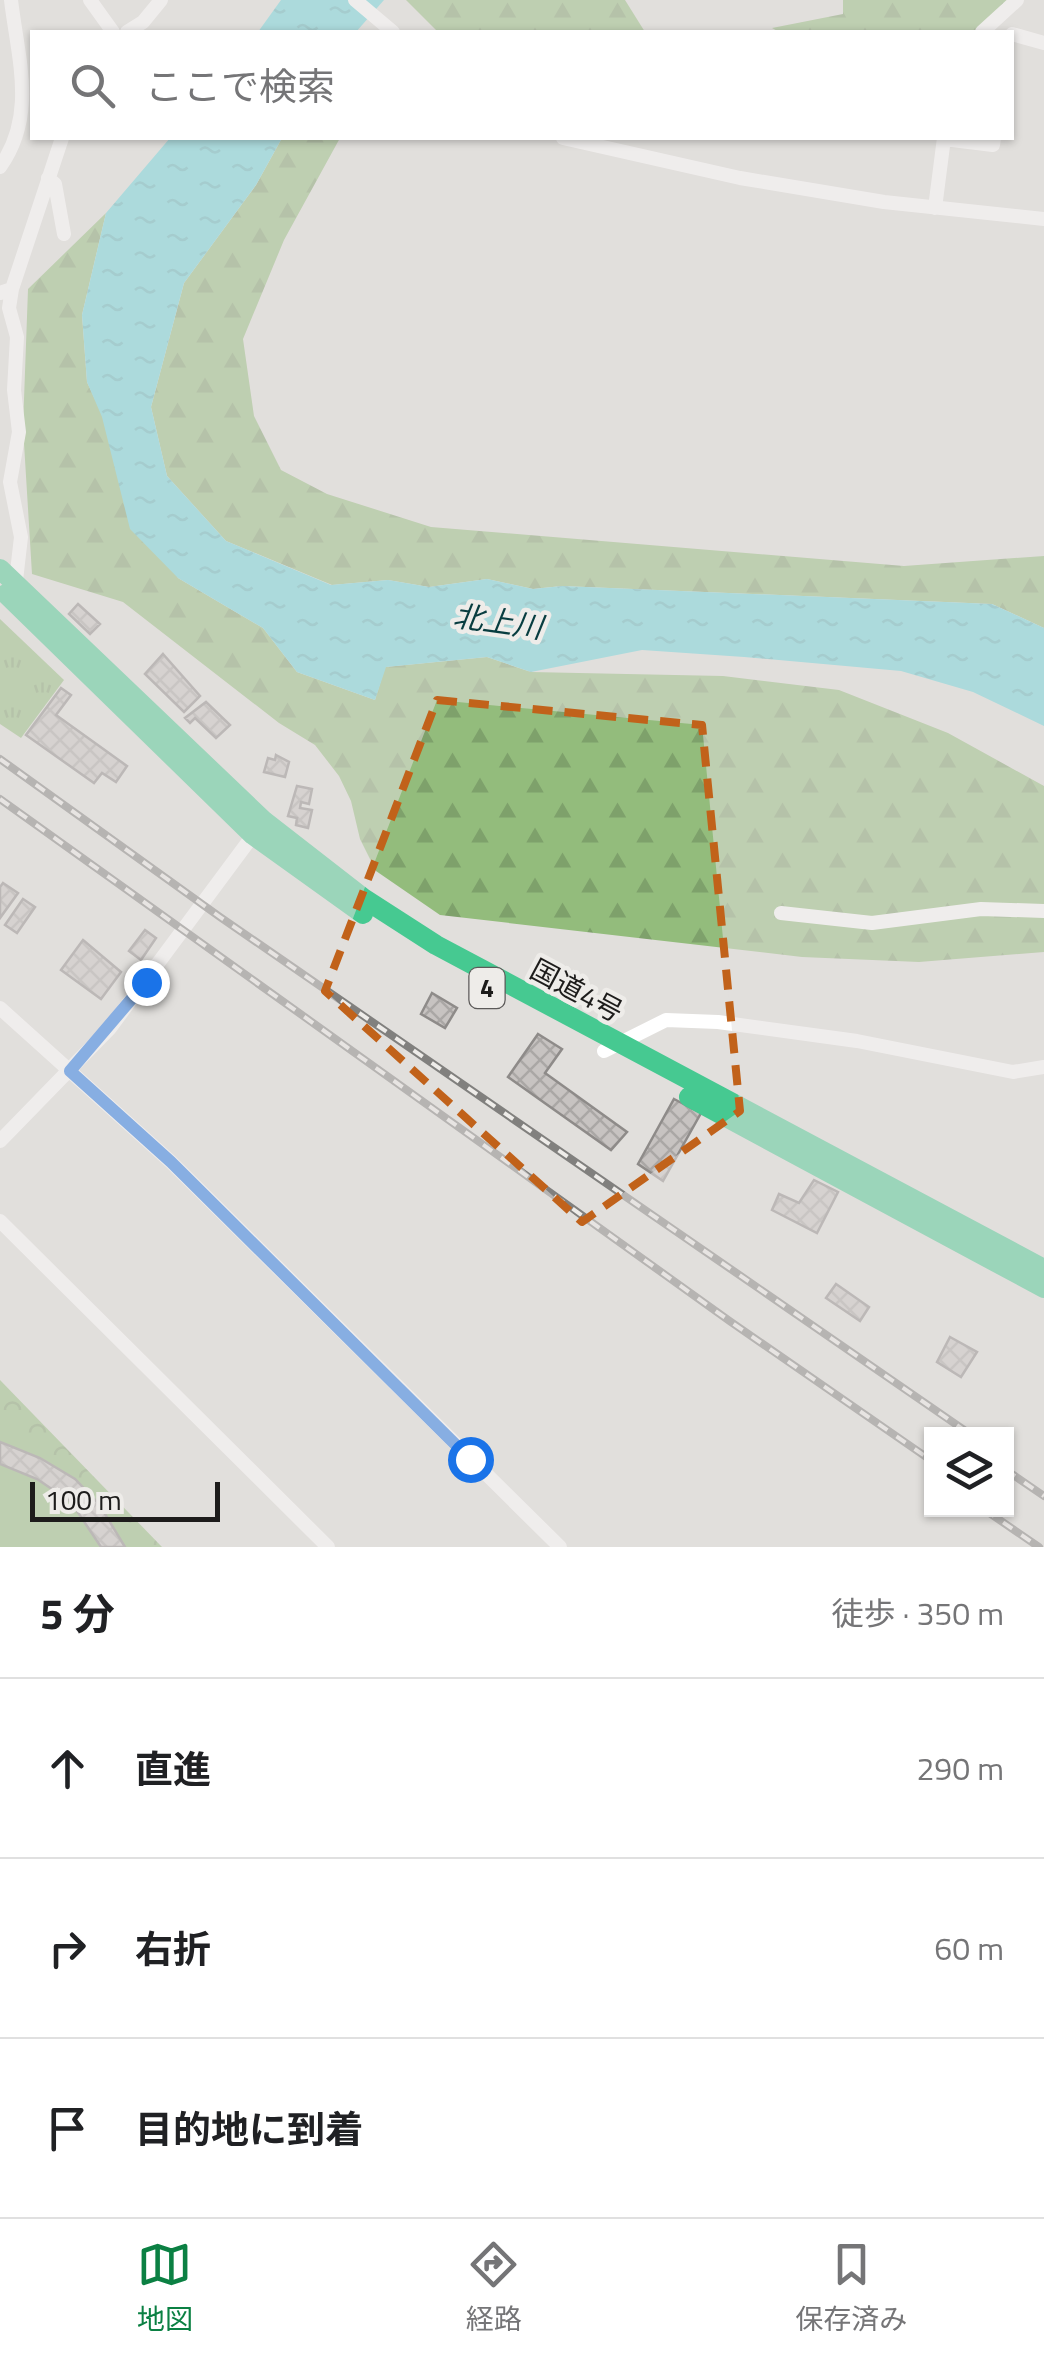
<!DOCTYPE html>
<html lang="ja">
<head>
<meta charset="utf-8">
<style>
  body { margin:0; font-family:"Titillium Web","Noto Sans JP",sans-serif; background:#f6f6f6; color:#202124 }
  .controls { position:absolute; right:30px; bottom:30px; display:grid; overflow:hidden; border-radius:0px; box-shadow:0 2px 8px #0004 }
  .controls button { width:90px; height:90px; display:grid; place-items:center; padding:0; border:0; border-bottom:2px solid #e0e0e0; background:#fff; color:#202124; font:50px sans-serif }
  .scale { position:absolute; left:30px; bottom:25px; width:190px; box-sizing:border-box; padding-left:10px; border:5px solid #1d1c1b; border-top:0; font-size:28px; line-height:35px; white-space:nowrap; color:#1d1c1b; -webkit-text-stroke:8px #eeece9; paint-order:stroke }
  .stop { position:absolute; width:30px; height:30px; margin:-22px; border:8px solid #1a73e8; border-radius:50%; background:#fff }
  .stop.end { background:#1a73e8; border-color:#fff; box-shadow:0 2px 10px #0008 }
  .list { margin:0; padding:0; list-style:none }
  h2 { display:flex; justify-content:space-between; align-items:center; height:130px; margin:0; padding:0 40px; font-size:42px }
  h2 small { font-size:32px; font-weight:400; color:#757577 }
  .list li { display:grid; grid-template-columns:65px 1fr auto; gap:30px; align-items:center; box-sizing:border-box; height:180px; padding:0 40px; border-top:2px solid #e0e0e0 }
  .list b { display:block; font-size:38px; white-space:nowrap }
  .list em { font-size:32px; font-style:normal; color:#757577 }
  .icon { flex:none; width:55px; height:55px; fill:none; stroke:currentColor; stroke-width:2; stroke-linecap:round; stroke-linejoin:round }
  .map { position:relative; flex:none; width:1044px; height:1547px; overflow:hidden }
  .search { position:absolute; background:#fff; box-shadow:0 2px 8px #0004; left:30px; right:30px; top:30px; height:110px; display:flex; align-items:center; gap:25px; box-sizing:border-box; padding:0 35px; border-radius:0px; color:#757577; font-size:38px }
  .sheet { height:670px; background:#fff }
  nav { display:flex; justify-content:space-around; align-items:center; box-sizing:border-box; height:140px; border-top:2px solid #e0e0e0; background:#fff; font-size:28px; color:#757577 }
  nav a { display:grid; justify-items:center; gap:5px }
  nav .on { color:#0b8043 }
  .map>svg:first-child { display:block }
  .grass { fill:url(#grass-tufts) }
  .forest { fill:url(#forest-firs) }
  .park { fill:url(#park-crowns) }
  .pitch { fill:#93bc7c }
  .water { fill:url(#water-ripples) }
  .building { fill:url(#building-cross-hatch); stroke:#8e8b89; stroke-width:2.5 }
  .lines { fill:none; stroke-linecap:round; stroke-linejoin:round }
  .minor { stroke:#fff; stroke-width:14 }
  .highway { stroke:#46c991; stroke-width:20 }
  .rail-casing { stroke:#81807e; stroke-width:8 }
  .rail { stroke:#eeece9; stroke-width:4; stroke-dasharray:11; stroke-linecap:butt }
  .route { stroke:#1a73e8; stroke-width:12 }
  .marked { fill:none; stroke:#c1621a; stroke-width:8; stroke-dasharray:20 12; stroke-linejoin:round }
  .labels { text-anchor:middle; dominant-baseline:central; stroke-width:9; stroke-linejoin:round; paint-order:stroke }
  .shield { fill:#eeece9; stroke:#5c5a59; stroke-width:2.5 }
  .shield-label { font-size:25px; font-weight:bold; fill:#1d1c1b }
  .street-label { font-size:28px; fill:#1d1c1b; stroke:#eeece9 }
  .water-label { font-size:30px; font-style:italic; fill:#083d40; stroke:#eeece9 }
</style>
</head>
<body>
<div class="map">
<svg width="1044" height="1547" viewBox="0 0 1044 1547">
  <defs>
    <pattern id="grass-tufts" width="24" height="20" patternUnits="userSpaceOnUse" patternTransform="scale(2.5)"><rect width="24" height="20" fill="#93bc7c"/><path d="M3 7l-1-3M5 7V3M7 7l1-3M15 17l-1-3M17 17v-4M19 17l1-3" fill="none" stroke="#7ea16b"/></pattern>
    <pattern id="forest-firs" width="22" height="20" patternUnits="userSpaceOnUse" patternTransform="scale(2.5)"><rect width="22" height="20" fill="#93bc7c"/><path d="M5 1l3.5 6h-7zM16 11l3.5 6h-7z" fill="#7ea16b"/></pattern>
    <pattern id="park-crowns" width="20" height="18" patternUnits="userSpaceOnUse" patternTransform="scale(2.5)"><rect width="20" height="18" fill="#93bc7c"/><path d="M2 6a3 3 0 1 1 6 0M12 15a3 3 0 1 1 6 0" fill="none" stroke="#7ea16b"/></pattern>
    <pattern id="water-ripples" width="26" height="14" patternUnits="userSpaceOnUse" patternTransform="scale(2.5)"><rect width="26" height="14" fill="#6ad6dc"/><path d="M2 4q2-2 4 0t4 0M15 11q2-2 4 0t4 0" fill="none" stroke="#5bb7bc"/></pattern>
    <pattern id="building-cross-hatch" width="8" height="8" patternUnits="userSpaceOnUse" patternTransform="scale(2.5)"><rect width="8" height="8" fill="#c7c3c1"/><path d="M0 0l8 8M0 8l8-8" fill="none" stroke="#aaa7a5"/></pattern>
  </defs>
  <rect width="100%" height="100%" fill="#e1dfdc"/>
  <path class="grass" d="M 0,619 L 64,680 L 21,738 L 0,724 Z"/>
  <path class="forest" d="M 406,0 L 625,0 L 645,32 L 438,32 Z
    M 843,0 L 1014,0 L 981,32 L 779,32 L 772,28 L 843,14 Z
    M 282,138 L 340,138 L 284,240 L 243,339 L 254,416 L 281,470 L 327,494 L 431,527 L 904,566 L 1044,556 L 1044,628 L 992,604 L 562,586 L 533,589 L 487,579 L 429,587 L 388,580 L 332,585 L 226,541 L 167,476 L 151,407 L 184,283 L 256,185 Z
    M 106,213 L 82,315 L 87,382 L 178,578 L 263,628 L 297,672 L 375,700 L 385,667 L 487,657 L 531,672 L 723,676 L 839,690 L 948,733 L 1044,786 L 1044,952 L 919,962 L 802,957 L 440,915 L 376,871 L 360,839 L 351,801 L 339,776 L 315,745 L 279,723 L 123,602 L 32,574 L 23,427 L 28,289 Z"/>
  <path class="park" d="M 0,1380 L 162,1547 L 0,1547 Z"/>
  <path class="pitch" d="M 0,1442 C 53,1459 105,1491 125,1547 L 0,1547 Z"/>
  <path class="water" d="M 281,0 L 384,0 L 356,32 L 258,32 Z
    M 170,138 L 282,138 L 256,185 L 184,283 L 151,407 L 167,476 L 226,541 L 331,585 L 388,580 L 429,587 L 487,579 L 533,589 L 562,586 L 992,604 L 1044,628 L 1044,726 L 973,692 L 901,671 L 744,657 L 642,650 L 531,672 L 487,657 L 386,667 L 375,700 L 297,672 L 263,628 L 178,578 L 130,529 L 102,417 L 87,382 L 82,315 L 106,213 Z"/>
  <path class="building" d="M 78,604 L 100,624 L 90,634 L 69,614 Z
    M 163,654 L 200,696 L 184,712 L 145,674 Z
    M 61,688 L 71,695 L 56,715 L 127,766 L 116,782 L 102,773 L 94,783 L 26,735 Z
    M 206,702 L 230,725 L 216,738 L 195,718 L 190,723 L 185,718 Z
    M 276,755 L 289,762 L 285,777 L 264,772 L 268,758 L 275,760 Z
    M 297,786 L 312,789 L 309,804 L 301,802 L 300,808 L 312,810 L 308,828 L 296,825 L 297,818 L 288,816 Z
    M 3,883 L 18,893 L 0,918 L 0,887 Z
    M 23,899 L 35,907 L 17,933 L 5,925 Z
    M 145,930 L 156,938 L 141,960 L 129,951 Z
    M 83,940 L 121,972 L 101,999 L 61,970 Z
    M 432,993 L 457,1008 L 445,1028 L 421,1014 Z
    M 538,1034 L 562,1049 L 545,1073 L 627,1132 L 611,1150 L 508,1077 Z
    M 674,1099 L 701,1113 L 663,1181 L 638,1164 Z
    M 814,1180 L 838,1192 L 817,1233 L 772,1210 L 779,1194 L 799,1203 Z
    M 836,1284 L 869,1307 L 860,1321 L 826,1298 Z
    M 950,1337 L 977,1352 L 961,1377 L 937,1362 Z
    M 0,1442 L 40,1458 L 75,1479 L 99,1504 L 125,1547 L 101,1547 L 71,1502 L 37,1479 L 0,1464 Z"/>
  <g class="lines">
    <path class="minor" d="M 90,0 L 113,32
      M 355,0 L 393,32
      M 127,32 L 143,22 L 161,0
      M 982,32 L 1017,0
      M 1012,34 L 1044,43
      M 563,138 L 740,178 L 884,202 L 1044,219
      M 944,139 L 993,145 L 994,138
      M 0,167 C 37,115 18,59 11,0
      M 48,178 L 55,184 L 64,234
      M 935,208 L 944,138
      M 12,289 L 9,308 L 17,337 L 14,390 L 19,432 L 10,482 L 21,537 L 15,589
      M 0,293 L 12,289 L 62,138
      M 781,913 L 872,923 L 981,909 L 1044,911
      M 0,1008 L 171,1162 L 560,1547
      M 604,1051 L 666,1020 L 718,1022 L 857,1041 L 1013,1072 L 1044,1067
      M 0,1141 L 110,1028 L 257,830
      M 0,1221 L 328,1547"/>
    <path class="highway" d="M 0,569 L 264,821 L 363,898 L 436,945 L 1044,1269
      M 6,594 L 253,835 L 363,914
      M 689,1097 L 1044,1288"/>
    <defs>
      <path id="rail" d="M 0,759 L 220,917 L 970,1434
        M 0,799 L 731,1322 L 932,1461
        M 1006,1470 L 1044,1496
        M 985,1510 L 1039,1547"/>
    </defs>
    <use href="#rail" class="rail-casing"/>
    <use href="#rail" class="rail"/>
  </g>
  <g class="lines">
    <path class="route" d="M 146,982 L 70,1071 L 171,1162 L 470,1459"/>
  </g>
  <path d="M0 0H1044V1547H0ZM 437,700 L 702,725 L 740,1111 L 582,1222 L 325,991 Z" fill="#e1dfdc" fill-opacity=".55" fill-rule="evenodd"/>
  <path class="marked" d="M 437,700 L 702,725 L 740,1111 L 582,1222 L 325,991 Z"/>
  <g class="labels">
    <rect class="shield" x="469.5" y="968" width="35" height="40" rx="8"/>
    <g class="shield-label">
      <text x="487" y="988">4</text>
    </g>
    <g class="street-label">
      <text transform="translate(577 990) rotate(28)">国道4号</text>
    </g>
    <g class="water-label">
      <text transform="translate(498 621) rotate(8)">北上川</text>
    </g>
  </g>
</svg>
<div class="controls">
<button><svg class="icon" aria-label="layers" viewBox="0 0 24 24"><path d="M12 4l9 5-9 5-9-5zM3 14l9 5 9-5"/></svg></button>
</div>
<div class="scale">100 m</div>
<div class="stop" style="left:470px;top:1459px"></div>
<div class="stop end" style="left:146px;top:982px"></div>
<div class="search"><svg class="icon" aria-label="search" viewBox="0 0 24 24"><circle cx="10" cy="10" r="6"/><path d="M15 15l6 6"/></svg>ここで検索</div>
</div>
<section class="sheet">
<h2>5 分<small>徒歩 · 350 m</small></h2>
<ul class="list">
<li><svg class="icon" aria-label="ahead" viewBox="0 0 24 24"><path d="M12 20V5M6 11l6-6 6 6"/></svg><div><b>直進</b></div><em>290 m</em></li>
<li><svg class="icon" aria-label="right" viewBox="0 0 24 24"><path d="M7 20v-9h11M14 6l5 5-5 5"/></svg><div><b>右折</b></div><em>60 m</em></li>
<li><svg class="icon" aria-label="arrive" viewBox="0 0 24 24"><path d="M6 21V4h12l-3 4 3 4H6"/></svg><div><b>目的地に到着</b></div></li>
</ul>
</section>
<nav>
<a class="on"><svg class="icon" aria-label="map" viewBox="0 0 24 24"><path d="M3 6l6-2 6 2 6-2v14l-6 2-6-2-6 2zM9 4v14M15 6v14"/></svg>地図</a>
<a><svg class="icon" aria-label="directions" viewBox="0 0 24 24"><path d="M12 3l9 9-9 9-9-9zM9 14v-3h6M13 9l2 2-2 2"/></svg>経路</a>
<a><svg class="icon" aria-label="saved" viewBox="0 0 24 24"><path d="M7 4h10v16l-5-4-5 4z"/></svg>保存済み</a>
</nav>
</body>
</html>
